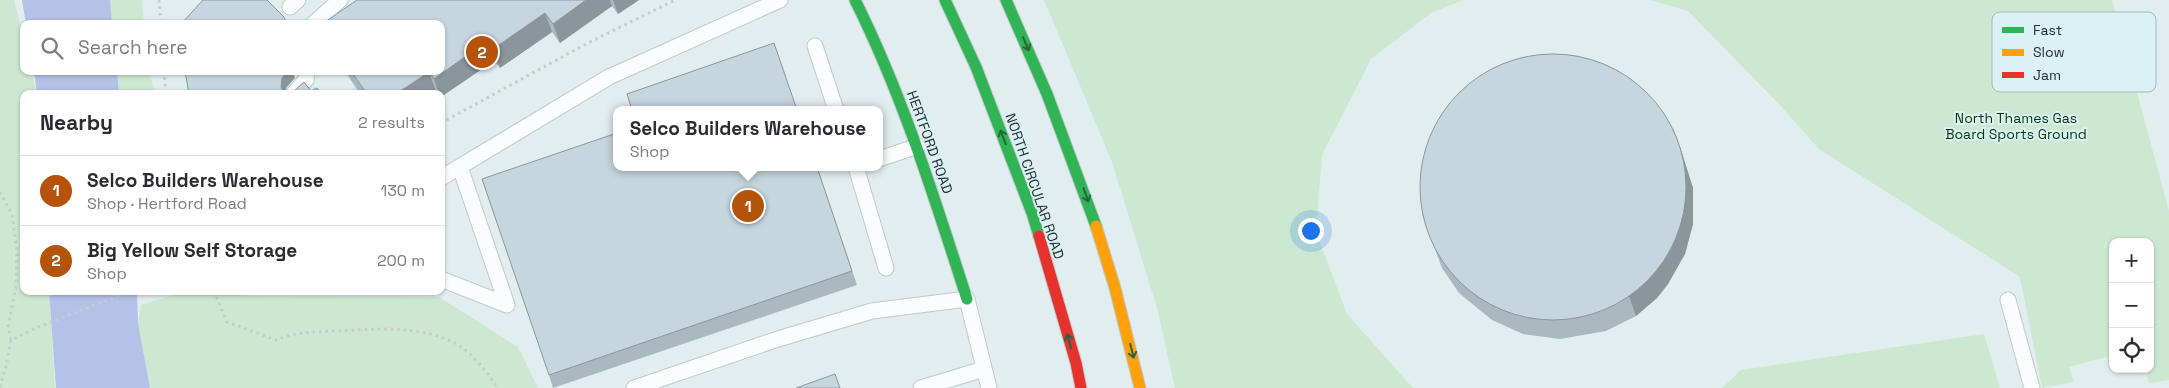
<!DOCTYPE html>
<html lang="en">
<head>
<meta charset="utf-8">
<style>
  body { margin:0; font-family:"Space Grotesk",sans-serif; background:#f7f7f7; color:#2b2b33 }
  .controls { position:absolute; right:15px; bottom:15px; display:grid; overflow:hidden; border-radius:10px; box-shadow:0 1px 4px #0004 }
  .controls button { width:45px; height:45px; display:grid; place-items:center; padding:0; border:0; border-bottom:1px solid #e1e1e2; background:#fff; color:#2b2b33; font:25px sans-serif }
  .you { position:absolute; left:1310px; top:230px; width:18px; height:18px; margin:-12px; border:4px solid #fff; border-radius:50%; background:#1a73e8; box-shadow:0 0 0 8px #1a73e833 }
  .badge { display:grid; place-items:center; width:32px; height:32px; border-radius:50%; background:#b45309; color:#fff; font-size:16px; font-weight:700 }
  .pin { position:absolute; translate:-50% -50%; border:2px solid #fff; box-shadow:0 1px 5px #0006 }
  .popup { position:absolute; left:613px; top:106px; width:270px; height:65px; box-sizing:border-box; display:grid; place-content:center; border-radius:10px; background:#fff; filter:drop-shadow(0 1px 4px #0005); font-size:16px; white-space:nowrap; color:#7c7c81 }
  .popup b { font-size:19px; color:#2b2b33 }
  .popup::after { content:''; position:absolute; left:50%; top:100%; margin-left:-10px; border:10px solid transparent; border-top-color:#fff }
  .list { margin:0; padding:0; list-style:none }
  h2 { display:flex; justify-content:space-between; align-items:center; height:65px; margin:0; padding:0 20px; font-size:21px }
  h2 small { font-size:16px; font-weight:400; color:#7c7c81 }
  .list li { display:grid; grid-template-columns:32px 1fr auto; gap:15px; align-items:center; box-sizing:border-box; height:70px; padding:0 20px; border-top:1px solid #e1e1e2 }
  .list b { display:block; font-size:19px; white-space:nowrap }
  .list p { margin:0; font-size:16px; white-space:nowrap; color:#7c7c81 }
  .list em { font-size:16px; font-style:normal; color:#7c7c81 }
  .icon { flex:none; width:28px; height:28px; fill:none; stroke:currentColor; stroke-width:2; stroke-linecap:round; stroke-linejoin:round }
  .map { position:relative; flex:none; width:2169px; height:388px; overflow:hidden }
  .search { position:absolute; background:#fff; box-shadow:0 1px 4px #0004; left:20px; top:20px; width:425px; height:55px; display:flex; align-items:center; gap:12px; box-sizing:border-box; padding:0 18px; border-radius:10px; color:#7c7c81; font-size:19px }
  .panel { position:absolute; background:#fff; box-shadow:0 1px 4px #0004; left:20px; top:90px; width:425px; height:205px; border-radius:10px }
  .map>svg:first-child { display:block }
  .green { fill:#cde8d1 }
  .water { fill:#b4c2e8 }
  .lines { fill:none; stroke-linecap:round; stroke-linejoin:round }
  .lane-casing { stroke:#c0cacb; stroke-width:17 }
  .fast-casing { stroke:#c0cacb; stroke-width:13 }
  .slow-casing { stroke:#c0cacb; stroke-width:13 }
  .jam-casing { stroke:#c0cacb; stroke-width:13 }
  .path { stroke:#c6cbcb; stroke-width:3; stroke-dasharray:2.5 4; stroke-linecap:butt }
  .lane { stroke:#fafcfd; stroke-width:15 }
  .fast { stroke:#30b455; stroke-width:11 }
  .slow { stroke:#ff9f0a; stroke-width:11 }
  .jam { stroke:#e5322d; stroke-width:11 }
  .wall { fill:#aab8bf }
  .shaded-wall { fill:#8b969b }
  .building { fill:#c6d6de; stroke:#8b969b }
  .oneway { stroke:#2a643f }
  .labels { text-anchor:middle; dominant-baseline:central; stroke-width:4; stroke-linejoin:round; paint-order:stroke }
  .park-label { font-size:14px; fill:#093508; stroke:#dbf2f5 }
  .street-label { font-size:14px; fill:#262f30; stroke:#dbf2f5 }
  .key { fill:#dbf2f5; stroke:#a5b8ba; stroke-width:1 }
  .key-label { font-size:14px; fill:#262f30 }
</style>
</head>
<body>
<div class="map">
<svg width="2169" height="388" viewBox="0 0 2169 388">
  <rect width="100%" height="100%" fill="#e1edef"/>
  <path class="green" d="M 0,0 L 14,0 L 24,40 L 24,71 L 31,71 L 37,94 L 24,94 L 24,291 L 49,291 L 55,388 L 0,388 Z
    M 110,0 L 142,0 L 144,24 L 112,24 Z
    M 1044,0 L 1463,0 L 1431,13 L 1371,59 L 1322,155 L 1316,232 L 1347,314 L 1413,388 L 1175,388 L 1157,308 L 1112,162 Z
    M 1651,0 L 2112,0 L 2169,211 L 2169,380 L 2149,383 L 2145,369 L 2150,369 L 2150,242 L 2113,242 L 2113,355 L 2069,367 L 2074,382 L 2042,388 L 2020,277 L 1819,149 L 1778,103 L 1688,11 Z
    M 117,71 L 150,71 L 154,94 L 119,94 Z
    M 187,291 L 257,296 L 439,297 L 518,347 L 538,388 L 150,388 L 138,323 L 141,305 Z
    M 1984,334 L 2000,388 L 1722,388 L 1741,370 Z"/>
  <path class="water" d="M 22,0 L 110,0 L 112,24 L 26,24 Z
    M 34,71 L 117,71 L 119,94 L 37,94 Z
    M 49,291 L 137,291 L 138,323 L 150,388 L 56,388 Z"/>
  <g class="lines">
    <defs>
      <path id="lane" d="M 290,7 L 298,0
        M 313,24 L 340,0
        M 815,46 L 836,110
        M 293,94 L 306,80 L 307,71
        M 879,159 L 918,146
        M 856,167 L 886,268
        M 441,178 L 609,77 L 780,0
        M 441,279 L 507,305 L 460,167
        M 2008,300 L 2032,388
        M 634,388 L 778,339 L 872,311 L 967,299 L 989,388
        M 921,388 L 984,369"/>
      <path id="fast" d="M 855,0 C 903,96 934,197 967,299
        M 945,0 L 976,67 L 1032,213 L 1039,236
        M 1006,0 L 1047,94 L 1096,226"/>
      <path id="slow" d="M 1096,226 L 1115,288 L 1140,388"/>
      <path id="jam" d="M 1039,236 L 1076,363 L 1081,388"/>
    </defs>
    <use href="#lane" class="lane-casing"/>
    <use href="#fast" class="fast-casing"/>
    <use href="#slow" class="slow-casing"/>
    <use href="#jam" class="jam-casing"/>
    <path class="path" d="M 159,0 L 161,24
      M 164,71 L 166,94
      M 441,123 L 586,44 L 675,0
      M 0,192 L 12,215 L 17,250 L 16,286 L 8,327 L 11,340
      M 214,291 L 227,322 L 276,340 C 295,332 315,332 336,331 C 374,329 417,325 453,342 C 472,352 486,371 498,388
      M 0,387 L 6,366 L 11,340 L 38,327 L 131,291"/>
    <use href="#lane" class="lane"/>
    <use href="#fast" class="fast"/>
    <use href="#slow" class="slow"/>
    <use href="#jam" class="jam"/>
  </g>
  <path class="wall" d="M 357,0 L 639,0 L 618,14 L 612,6 L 560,43 L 552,32 L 500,68 L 494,61 L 441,94 L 438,94 L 436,91 L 431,94 L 360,94 L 345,71 L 441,71 Z
    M 1680,147 L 1693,188 L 1693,224 L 1685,254 L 1668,284 L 1657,298 L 1636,316 L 1606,331 L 1560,339 L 1523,334 L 1492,320 L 1459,293 L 1442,268 L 1422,214 Z
    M 817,167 L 857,285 L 553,388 L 549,375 Z"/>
  <path class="shaded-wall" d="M 586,0 L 610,0 L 612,6 L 560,43 L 553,24 Z
    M 613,0 L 639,0 L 618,14 Z
    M 545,13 L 552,32 L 500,68 L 493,49 Z
    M 487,41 L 494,61 L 441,97 L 441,94 L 439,94 L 434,79 Z
    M 288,71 L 292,71 L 295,78 L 286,88 L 285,94 L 281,87 L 282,78 Z
    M 429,72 L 436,91 L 431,94 L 396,94 Z
    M 1673,128 L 1680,147 L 1693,188 L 1693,224 L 1685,254 L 1668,284 L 1657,298 L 1636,316 L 1629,296 Z"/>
  <path class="building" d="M 203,0 L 267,0 L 284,17 L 287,24 L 181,24 Z
    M 357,0 L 586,0 L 553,24 L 545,13 L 493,49 L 487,41 L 434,79 L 429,72 L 396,94 L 367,94 L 351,71 L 441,71 L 441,24 L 322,24 Z
    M 774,43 L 797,110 L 632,110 L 627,94 Z
    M1420 187a133 133 0 1 1 266 0a133 133 0 1 1-266 0Z
    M 185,71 L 288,71 L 282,78 L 281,87 L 283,91 L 292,93 L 304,82 L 311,91 L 317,88 L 320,94 L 189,94 Z
    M 617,133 L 617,167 L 817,167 L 852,271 L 549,375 L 482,179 Z
    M 835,374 L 840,388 L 796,388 Z"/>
  <defs><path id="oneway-shaft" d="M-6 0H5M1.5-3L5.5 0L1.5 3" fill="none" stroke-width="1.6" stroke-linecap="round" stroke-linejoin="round" transform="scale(1.25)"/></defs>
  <g class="oneway">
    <use href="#oneway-shaft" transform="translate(1026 44) rotate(67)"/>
    <use href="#oneway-shaft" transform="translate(1003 137) rotate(-111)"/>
    <use href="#oneway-shaft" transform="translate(1086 195) rotate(71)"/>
    <use href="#oneway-shaft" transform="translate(1069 341) rotate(-106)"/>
    <use href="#oneway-shaft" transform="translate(1132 351) rotate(76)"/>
  </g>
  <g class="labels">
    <g class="park-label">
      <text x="2016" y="118">North Thames Gas<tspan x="2016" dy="16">Board Sports Ground</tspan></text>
    </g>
    <g class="street-label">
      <text transform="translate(930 142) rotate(70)">HERTFORD ROAD</text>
      <text transform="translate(1035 186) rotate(71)">NORTH CIRCULAR ROAD</text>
    </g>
  </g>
  <rect x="1992" y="12" width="164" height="80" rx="8" class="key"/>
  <rect x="2002" y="27" width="22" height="6" fill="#30b455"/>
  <rect x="2002" y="49" width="22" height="7" fill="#ff9f0a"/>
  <rect x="2002" y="72" width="22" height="6" fill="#e5322d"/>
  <g class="key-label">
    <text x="2033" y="35">Fast</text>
    <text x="2033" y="57">Slow</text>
    <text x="2033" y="80">Jam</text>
  </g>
</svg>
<div class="controls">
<button>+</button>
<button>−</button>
<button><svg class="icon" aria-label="locate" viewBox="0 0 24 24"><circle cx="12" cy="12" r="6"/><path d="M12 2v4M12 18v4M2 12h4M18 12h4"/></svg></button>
</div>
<div class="you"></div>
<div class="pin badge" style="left:748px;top:206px">1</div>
<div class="popup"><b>Selco Builders Warehouse</b>Shop</div>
<div class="pin badge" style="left:482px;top:52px">2</div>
<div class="search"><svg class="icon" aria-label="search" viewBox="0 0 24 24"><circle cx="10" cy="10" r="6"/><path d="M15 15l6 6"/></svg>Search here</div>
<section class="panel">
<h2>Nearby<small>2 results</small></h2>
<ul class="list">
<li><span class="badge">1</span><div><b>Selco Builders Warehouse</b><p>Shop · Hertford Road</p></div><em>130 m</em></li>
<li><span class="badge">2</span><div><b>Big Yellow Self Storage</b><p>Shop</p></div><em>200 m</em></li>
</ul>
</section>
</div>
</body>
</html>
